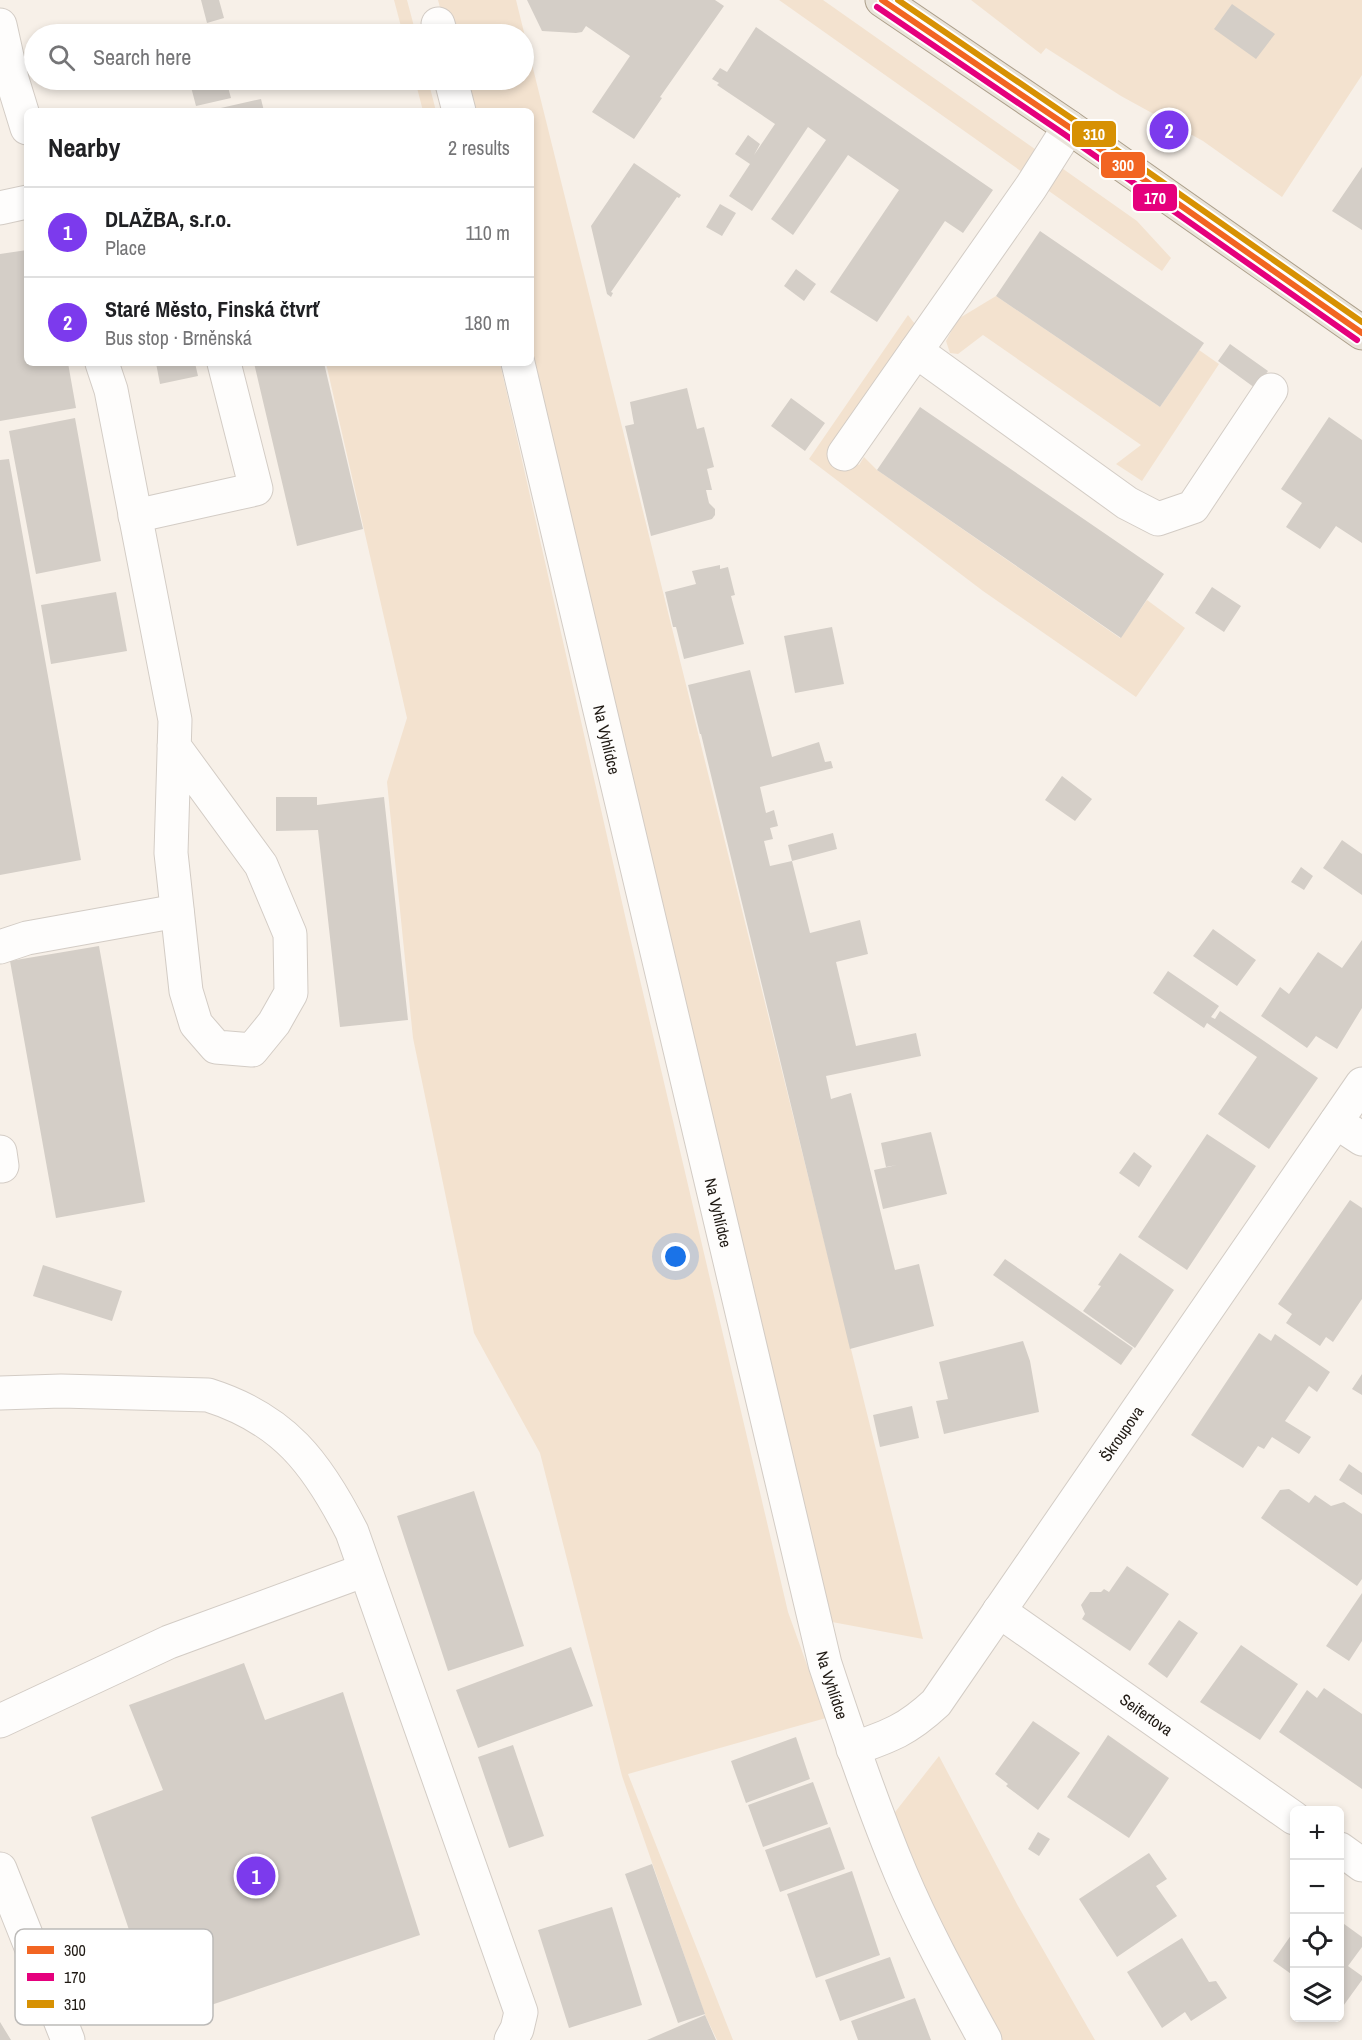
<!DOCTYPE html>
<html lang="en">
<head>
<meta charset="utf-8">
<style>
  body { margin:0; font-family:"Archivo Narrow",sans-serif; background:#f2f2f2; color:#202124 }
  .controls { position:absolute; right:18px; bottom:18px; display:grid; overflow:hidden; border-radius:9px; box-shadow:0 3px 9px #0003 }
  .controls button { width:54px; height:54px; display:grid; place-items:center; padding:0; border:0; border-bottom:2px solid #e0e0e0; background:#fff; color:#202124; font:30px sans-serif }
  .you { position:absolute; left:676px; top:1257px; width:21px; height:21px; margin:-15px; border:4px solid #fff; border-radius:50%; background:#1a73e8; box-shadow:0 0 0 9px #1a73e833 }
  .badge { display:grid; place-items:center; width:39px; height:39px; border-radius:50%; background:#7c3aed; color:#fff; font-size:20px; font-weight:700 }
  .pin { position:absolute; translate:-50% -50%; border:3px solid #fff; box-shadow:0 2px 6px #0006 }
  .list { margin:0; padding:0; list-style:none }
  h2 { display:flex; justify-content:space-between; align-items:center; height:78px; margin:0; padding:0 24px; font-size:26px }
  h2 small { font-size:20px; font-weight:400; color:#757577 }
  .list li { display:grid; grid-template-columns:39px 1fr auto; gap:18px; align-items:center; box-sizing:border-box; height:90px; padding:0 24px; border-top:2px solid #e0e0e0 }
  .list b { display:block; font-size:22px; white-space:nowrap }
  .list p { margin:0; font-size:20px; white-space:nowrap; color:#757577 }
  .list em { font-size:20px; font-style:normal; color:#757577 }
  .icon { flex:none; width:33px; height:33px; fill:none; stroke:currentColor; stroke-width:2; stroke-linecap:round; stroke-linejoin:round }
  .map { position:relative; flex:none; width:1362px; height:2040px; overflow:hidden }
  .search { position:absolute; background:#fff; box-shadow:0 3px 9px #0003; left:24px; top:24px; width:510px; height:66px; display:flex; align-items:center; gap:15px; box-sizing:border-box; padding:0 21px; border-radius:33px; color:#757577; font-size:22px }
  .panel { position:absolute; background:#fff; box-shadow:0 3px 9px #0003; left:24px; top:108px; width:510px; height:258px; border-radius:9px }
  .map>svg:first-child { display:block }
  .green { fill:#f3e2cf }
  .building { fill:#d4cec7 }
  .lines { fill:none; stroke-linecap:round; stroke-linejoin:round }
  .minor-casing { stroke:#d3ccc5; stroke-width:35 }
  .major-casing { stroke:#ac9f8a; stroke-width:35 }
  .minor { stroke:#fefdfc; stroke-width:33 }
  .major { stroke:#e9e3d9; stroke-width:33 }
  .bus-1-casing { stroke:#fff; stroke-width:10 }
  .bus-2-casing { stroke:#fff; stroke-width:10 }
  .bus-3-casing { stroke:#fff; stroke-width:10 }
  .bus-1 { stroke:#f26522; stroke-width:6 }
  .bus-2 { stroke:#e5007d; stroke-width:6 }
  .bus-3 { stroke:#d79103; stroke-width:6 }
  .labels { text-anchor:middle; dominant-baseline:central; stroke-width:4.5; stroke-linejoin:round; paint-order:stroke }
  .street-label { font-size:16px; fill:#1f1913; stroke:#fff }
  .key { fill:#fff; stroke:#bcbab8; stroke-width:1.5 }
  .key-label { font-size:16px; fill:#1f1913 }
  .line-badge { stroke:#fff; stroke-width:2 }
  .badge-label { font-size:16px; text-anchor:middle; font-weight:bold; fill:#fff }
</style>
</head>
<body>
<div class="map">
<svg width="1362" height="2040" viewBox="0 0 1362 2040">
  <rect width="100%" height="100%" fill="#f7f0e8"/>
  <path class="green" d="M 394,0 L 407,0 L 416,34 L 403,34 Z
    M 438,0 L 516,0 L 923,1639 L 832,1622 L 526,363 L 531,363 L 531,111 L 465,111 L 458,80 L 524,80 L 524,34 L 447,34 Z
    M 779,0 L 823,0 L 1137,221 L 1171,258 L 1162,271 Z
    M 971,0 L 1362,0 L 1362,75 L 1282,197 L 1203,141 L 1121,96 L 1046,48 L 1041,54 Z
    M 415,80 L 428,80 L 436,111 L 423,111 Z
    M 996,296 L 1160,407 L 1199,350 L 1219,364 L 1142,481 L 1116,464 L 1141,445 L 983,335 L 958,354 L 950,353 L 946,341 L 958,319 Z
    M 908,315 L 918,328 L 836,447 L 859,465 L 864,457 L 877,470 L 1120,638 L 1147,600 L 1185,628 L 1136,697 L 983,591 L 809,459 Z
    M 326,363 L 500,363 L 626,920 L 788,1612 L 826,1718 L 628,1774 L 733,2040 L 717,2040 L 705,2015 L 622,1776 L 540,1453 L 474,1333 L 413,1038 L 387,782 L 407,718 Z
    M 939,1756 L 1018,1906 L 1095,2040 L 1000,2040 L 958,1967 L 892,1816 Z"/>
  <path class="building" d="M 201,0 L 219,0 L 224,18 L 207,23 Z
    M 527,0 L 715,0 L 724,6 L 660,97 L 662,98 L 634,139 L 592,112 L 630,56 L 586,26 L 582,32 L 576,33 L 542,31 Z
    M 1232,4 L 1275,34 L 1256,59 L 1214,29 Z
    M 756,27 L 993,190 L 963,233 L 945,221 L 877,322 L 830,292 L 899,190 L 848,155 L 793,235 L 771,219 L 826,140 L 808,127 L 752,211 L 729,196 L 750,164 L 735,154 L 748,135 L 760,144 L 754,155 L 775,124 L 717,85 L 719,83 L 712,79 L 720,68 L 727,72 Z
    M 220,80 L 226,80 L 231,98 L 196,106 L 191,87 Z
    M 261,99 L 264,111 L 212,111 L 212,110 Z
    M 634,163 L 681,195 L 679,198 L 677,197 L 611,292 L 613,293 L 611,297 L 607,294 L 591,226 Z
    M 1362,167 L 1362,230 L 1332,211 Z
    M 720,204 L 736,213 L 722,236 L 706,227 Z
    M 1040,231 L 1204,343 L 1160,407 L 996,296 Z
    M 27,250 L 27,363 L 68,363 L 76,408 L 0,421 L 0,254 Z
    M 796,269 L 816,284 L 804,301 L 784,286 Z
    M 1230,344 L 1268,371 L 1255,388 L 1218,361 Z
    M 156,363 L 195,363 L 198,376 L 160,384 Z
    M 254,363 L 324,363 L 363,529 L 297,546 Z
    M 687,388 L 697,429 L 704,427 L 714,467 L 707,469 L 712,490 L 706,490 L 709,503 L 715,509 L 715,515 L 712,519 L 651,536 L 625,426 L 634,424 L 630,402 Z
    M 791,398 L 825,423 L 805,451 L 771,426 Z
    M 920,407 L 1164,574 L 1121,638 L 877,470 Z
    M 1329,417 L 1362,440 L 1362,543 L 1336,526 L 1320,549 L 1286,527 L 1302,503 L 1281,489 Z
    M 75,418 L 101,561 L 36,574 L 9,431 Z
    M 9,459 L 81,860 L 0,875 L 0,460 Z
    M 720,565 L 720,569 L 728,567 L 735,595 L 731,596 L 744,644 L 684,659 L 676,627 L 673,627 L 665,592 L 696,584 L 692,571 Z
    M 1212,587 L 1241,606 L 1224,632 L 1195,613 Z
    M 116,592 L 127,651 L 51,664 L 41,605 Z
    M 832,627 L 844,684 L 795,693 L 784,636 Z
    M 750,670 L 772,757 L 819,742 L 825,762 L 831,761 L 833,768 L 760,787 L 766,813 L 774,810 L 778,826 L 770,828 L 773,839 L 764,841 L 770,866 L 792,861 L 810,933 L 860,920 L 868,954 L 836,962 L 856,1046 L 916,1033 L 921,1056 L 826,1076 L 831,1099 L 851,1093 L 895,1270 L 919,1264 L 934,1326 L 850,1349 L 701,734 L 700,734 L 688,685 Z
    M 1062,776 L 1092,799 L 1075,821 L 1045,800 Z
    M 276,797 L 317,797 L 317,805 L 384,797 L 408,1020 L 340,1027 L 318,830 L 276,831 Z
    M 833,833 L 837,849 L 792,861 L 788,845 Z
    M 1342,840 L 1362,854 L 1362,895 L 1323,868 Z
    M 1301,867 L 1313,876 L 1304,890 L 1291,882 Z
    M 1213,929 L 1256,960 L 1237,986 L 1193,956 Z
    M 1362,940 L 1362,1008 L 1337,1049 L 1316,1036 L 1307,1048 L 1261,1016 L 1280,987 L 1289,994 L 1318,952 L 1342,968 Z
    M 99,946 L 145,1202 L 56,1218 L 10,961 Z
    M 1168,971 L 1219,1006 L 1211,1017 L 1215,1019 L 1220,1011 L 1318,1078 L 1269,1149 L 1218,1114 L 1257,1057 L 1207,1023 L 1204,1028 L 1153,993 Z
    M 931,1132 L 947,1194 L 883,1209 L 874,1170 L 897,1165 L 886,1167 L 881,1143 Z
    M 1207,1134 L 1256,1166 L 1187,1270 L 1138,1237 Z
    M 1134,1152 L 1152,1166 L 1139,1187 L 1119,1173 Z
    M 1350,1200 L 1362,1208 L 1362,1299 L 1333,1342 L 1326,1337 L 1320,1346 L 1286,1323 L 1292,1314 L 1278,1304 Z
    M 1120,1253 L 1174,1290 L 1135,1348 L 1083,1311 L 1101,1286 L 1098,1285 Z
    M 1005,1259 L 1133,1348 L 1121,1365 L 993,1275 Z
    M 43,1265 L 122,1291 L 112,1321 L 33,1296 Z
    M 1259,1333 L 1271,1341 L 1275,1334 L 1330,1372 L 1317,1392 L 1309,1386 L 1285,1421 L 1311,1437 L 1299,1454 L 1272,1437 L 1264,1449 L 1258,1446 L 1243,1468 L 1191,1435 Z
    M 1023,1341 L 1030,1361 L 1039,1412 L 944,1434 L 936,1401 L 948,1399 L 939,1362 Z
    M 1362,1374 L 1362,1395 L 1352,1389 Z
    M 912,1406 L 919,1438 L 880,1447 L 873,1415 Z
    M 1349,1464 L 1362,1473 L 1362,1495 L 1339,1480 Z
    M 1289,1489 L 1309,1503 L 1315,1495 L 1331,1506 L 1344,1502 L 1362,1514 L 1362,1579 L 1357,1586 L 1261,1518 L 1280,1490 Z
    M 474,1491 L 524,1646 L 448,1671 L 397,1516 Z
    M 1127,1566 L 1169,1594 L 1130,1651 L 1082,1619 L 1085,1614 L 1081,1605 L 1090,1592 L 1101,1592 L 1104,1589 L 1109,1592 Z
    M 1362,1593 L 1362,1641 L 1349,1661 L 1326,1646 Z
    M 1179,1620 L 1198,1633 L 1167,1678 L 1148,1664 Z
    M 1241,1645 L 1298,1684 L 1260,1740 L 1200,1702 Z
    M 571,1647 L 593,1706 L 478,1748 L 456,1690 Z
    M 244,1663 L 265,1720 L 343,1692 L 420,1935 L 160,2022 L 91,1817 L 163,1790 L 129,1705 Z
    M 1324,1688 L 1362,1714 L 1362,1789 L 1279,1732 L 1307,1690 L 1317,1698 Z
    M 1033,1721 L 1080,1753 L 1038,1810 L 1006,1786 L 1008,1784 L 995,1774 Z
    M 1108,1735 L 1169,1778 L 1129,1838 L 1067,1797 Z
    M 796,1737 L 810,1779 L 746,1803 L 731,1761 Z
    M 513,1745 L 544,1836 L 509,1848 L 478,1757 Z
    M 813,1782 L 828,1824 L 763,1847 L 748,1805 Z
    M 830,1827 L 845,1869 L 780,1892 L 765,1850 Z
    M 1038,1832 L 1050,1839 L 1039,1856 L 1028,1849 Z
    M 1149,1853 L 1167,1879 L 1156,1886 L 1177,1916 L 1117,1957 L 1079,1899 Z
    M 652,1864 L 705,2014 L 678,2023 L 625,1874 Z
    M 852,1871 L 880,1955 L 816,1978 L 787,1894 Z
    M 612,1907 L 642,2005 L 569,2028 L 538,1930 Z
    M 1340,1921 L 1362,1937 L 1362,1947 L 1348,1966 L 1362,1976 L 1362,1980 L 1341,2009 L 1340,2008 Z
    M 1294,1931 L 1294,1976 L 1273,1961 Z
    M 1182,1938 L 1209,1982 L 1216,1981 L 1227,1998 L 1191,2021 L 1185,2012 L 1162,2028 L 1127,1972 Z
    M 890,1957 L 905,1998 L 840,2021 L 825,1980 Z
    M 915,1998 L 931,2040 L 858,2040 L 851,2021 Z
    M 705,2015 L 716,2040 L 647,2040 Z
    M 0,2022 L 11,2040 L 0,2040 Z"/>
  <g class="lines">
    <defs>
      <g id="minor">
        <path d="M 438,24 L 441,34"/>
        <path d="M 0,25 L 12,79 L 27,128"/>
        <path d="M 451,80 L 459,111"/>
        <path d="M 1069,127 L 1031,187 L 916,351 L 1127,503 L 1158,519 L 1193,507 L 1271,390"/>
        <path d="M 0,208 L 27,202"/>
        <path d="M 102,363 L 111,390 L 175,720 L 171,853 L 186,991 L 196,1024 L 216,1047 L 252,1050 L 274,1023 L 291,993 L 290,934 L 261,865 L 174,746"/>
        <path id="s1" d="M 518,363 L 825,1664 C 848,1734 872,1805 901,1874 C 925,1931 955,1985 985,2040"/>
        <path d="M 844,454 L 916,351"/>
        <path d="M 135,516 L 256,489 L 224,363"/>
        <path d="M 0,947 L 27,938 L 177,911"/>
        <path d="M 1336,1122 L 1362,1139"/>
        <path d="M 0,1152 L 2,1166"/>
        <path d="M 0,1393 L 61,1391 L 208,1395 C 284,1419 317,1463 352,1532 L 521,2012 L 517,2029 L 511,2040"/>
        <path id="s2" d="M 999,1611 L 1294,1818"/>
        <path d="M 0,1721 L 169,1642 L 365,1570"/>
        <path id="s3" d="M 853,1749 C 890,1736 907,1730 936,1703 L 1362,1084"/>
        <path d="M 1340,1849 L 1362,1865"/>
        <path d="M 0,1869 L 68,2040"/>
      </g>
      <path id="major" d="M 882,0 L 1069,127 L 1362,333"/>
    </defs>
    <use href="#minor" class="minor-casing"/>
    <use href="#major" class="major-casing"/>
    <use href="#minor" class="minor"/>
    <use href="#major" class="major"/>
    <defs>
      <path id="bus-1" d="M 882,0 L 1069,127 L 1362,333"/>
      <path id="bus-2" d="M 877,7 L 1064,134 L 1357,340"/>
      <path id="bus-3" d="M 898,0 L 1074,120 L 1362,322"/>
    </defs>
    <use href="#bus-1" class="bus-1-casing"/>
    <use href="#bus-2" class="bus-2-casing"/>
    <use href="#bus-3" class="bus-3-casing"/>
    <use href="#bus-1" class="bus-1"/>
    <use href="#bus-2" class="bus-2"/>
    <use href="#bus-3" class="bus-3"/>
  </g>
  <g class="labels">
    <g class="street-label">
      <text stroke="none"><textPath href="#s1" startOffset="387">Na Vyhlídce</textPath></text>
      <text stroke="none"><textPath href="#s1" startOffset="873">Na Vyhlídce</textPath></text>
      <text stroke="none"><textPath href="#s3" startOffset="423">Škroupova</textPath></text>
      <text stroke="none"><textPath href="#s1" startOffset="1359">Na Vyhlídce</textPath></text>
      <text stroke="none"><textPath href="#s2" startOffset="180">Seifertova</textPath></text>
    </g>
  </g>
  <rect x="15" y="1929" width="198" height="96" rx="9" class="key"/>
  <rect x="27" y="1946" width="27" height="8" fill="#f26522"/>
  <rect x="27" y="1973" width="27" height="8" fill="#e5007d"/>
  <rect x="27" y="2000" width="27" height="8" fill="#d79103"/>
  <g class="key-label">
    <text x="64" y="1956">300</text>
    <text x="64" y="1983">170</text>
    <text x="64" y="2010">310</text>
  </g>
  <g class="line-badge">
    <rect x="1071" y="120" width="46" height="28" rx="6" fill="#d79103"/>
    <rect x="1100" y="151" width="46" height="28" rx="6" fill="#f26522"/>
    <rect x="1132" y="183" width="46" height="29" rx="6" fill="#e5007d"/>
  </g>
  <g class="badge-label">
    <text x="1094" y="140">310</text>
    <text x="1123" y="171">300</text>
    <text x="1155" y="204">170</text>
  </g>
</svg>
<div class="controls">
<button>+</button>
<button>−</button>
<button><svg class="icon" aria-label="locate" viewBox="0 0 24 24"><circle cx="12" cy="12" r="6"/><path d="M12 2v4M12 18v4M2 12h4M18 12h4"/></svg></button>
<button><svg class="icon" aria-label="layers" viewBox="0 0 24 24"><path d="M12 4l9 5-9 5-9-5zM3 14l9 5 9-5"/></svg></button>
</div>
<div class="you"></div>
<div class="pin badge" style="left:256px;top:1876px">1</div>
<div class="pin badge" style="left:1169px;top:130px">2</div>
<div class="search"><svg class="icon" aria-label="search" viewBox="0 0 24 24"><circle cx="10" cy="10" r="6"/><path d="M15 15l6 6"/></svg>Search here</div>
<section class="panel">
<h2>Nearby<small>2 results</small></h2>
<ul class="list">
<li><span class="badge">1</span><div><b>DLAŽBA, s.r.o.</b><p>Place</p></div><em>110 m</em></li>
<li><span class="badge">2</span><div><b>Staré Město, Finská čtvrť</b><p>Bus stop · Brněnská</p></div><em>180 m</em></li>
</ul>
</section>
</div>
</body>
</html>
